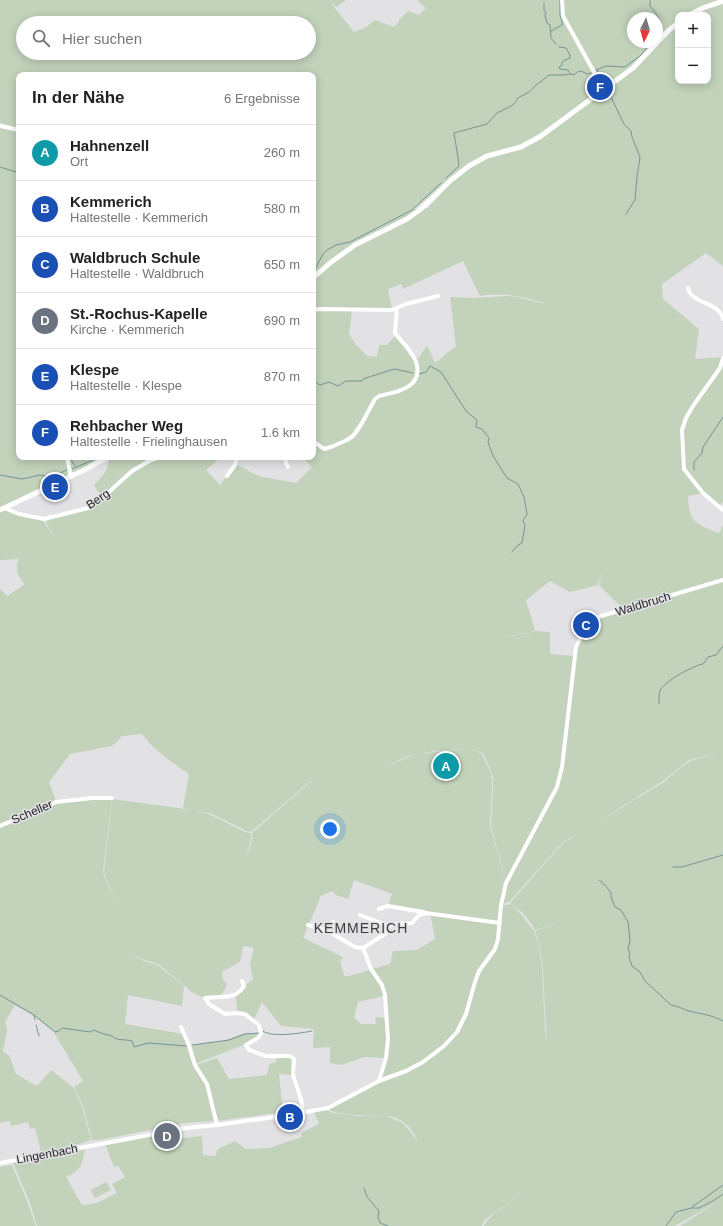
<!DOCTYPE html>
<html lang="de">
<head>
<meta charset="utf-8">
<style>
  body { margin:0; font-family:Helvetica,sans-serif; background:#f2f2f2; color:#222 }
  .controls { position:absolute; right:12px; top:12px; display:grid; overflow:hidden; border-radius:8px; box-shadow:0 2px 10px #0003 }
  .controls button { width:36px; height:36px; display:grid; place-items:center; padding:0; border:0; border-bottom:1px solid #e0e0e0; background:#fff; color:#222; font:20px sans-serif }
  .compass { position:absolute; left:627px; top:12px; width:36px; height:36px; border-radius:50%; background:#fff; box-shadow:0 2px 10px #0003; rotate:185deg }
  .you { position:absolute; left:330px; top:829px; width:14px; height:14px; margin:-10px; border:3px solid #fff; border-radius:50%; background:#1a73e8; box-shadow:0 0 0 6px #1a73e833 }
  .badge { display:grid; place-items:center; width:26px; height:26px; border-radius:50%; background:#1a73e8; color:#fff; font-size:13px; font-weight:700 }
  .pin { position:absolute; translate:-50% -50%; border:2px solid #fff; box-shadow:0 1px 4px #0006 }
  .list { margin:0; padding:0; list-style:none }
  h2 { display:flex; justify-content:space-between; align-items:center; height:52px; margin:0; padding:0 16px; font-size:17px }
  h2 small { font-size:13px; font-weight:400; color:#767676 }
  .list li { display:grid; grid-template-columns:26px 1fr auto; gap:12px; align-items:center; box-sizing:border-box; height:56px; padding:0 16px; border-top:1px solid #e0e0e0 }
  .list b { display:block; font-size:15px; white-space:nowrap }
  .list p { margin:0; font-size:13px; white-space:nowrap; color:#767676 }
  .list em { font-size:13px; font-style:normal; color:#767676 }
  .icon { flex:none; width:22px; height:22px; fill:none; stroke:currentColor; stroke-width:2; stroke-linecap:round; stroke-linejoin:round }
  .map { position:relative; flex:none; width:723px; height:1226px; overflow:hidden }
  .search { position:absolute; background:#fff; box-shadow:0 2px 10px #0003; left:16px; top:16px; width:300px; height:44px; display:flex; align-items:center; gap:10px; box-sizing:border-box; padding:0 14px; border-radius:22px; color:#767676; font-size:15px }
  .panel { position:absolute; background:#fff; box-shadow:0 2px 10px #0003; left:16px; top:72px; width:300px; height:388px; border-radius:8px }
  .map>svg:first-child { display:block }
  .green { fill:#c2d2bb; fill-rule:evenodd }
  .lines { fill:none; stroke-linecap:round; stroke-linejoin:round }
  .stream { stroke:#769596; stroke-width:1 }
  .minor { stroke:#fff; stroke-width:4 }
  .major { stroke:#fff; stroke-width:5 }
  .labels { text-anchor:middle; dominant-baseline:central; stroke-width:3; stroke-linejoin:round; paint-order:stroke }
  .street-label { font-size:12px; fill:#1f1f20; stroke:#e2e2e5 }
  .quarter-label { font-size:14px; letter-spacing:1px; fill:#3c3d3f; stroke:#e2e2e5 }
</style>
</head>
<body>
<div class="map">
<svg width="723" height="1226" viewBox="0 0 723 1226">
  <rect width="100%" height="100%" fill="#e2e2e5"/>
  <path class="green" d="M 0,0 L 346,0 L 337,7 L 331,3 L 354,32 L 365,28 L 375,20 L 394,27 L 399,22 L 399,20 L 408,11 L 419,15 L 426,8 L 417,0 L 561,0 L 560,13 L 601,89 L 538,135 L 520,145 L 486,155 L 468,164 L 414,209 L 428,208 L 454,180 L 470,167 L 487,158 L 522,149 L 541,139 L 634,69 L 678,24 L 678,81 L 708,81 L 708,15 L 692,15 L 704,9 L 723,2 L 723,266 L 706,253 L 662,284 L 663,299 L 699,329 L 695,359 L 723,357 L 723,502 L 719,506 L 703,493 L 688,496 C 689,522 695,524 719,533 L 723,525 L 723,578 L 623,609 L 599,585 L 603,569 L 598,585 L 570,592 L 550,581 L 526,600 L 535,631 L 481,642 L 537,631 L 550,632 L 550,654 L 574,656 L 561,767 L 556,787 L 506,881 L 491,826 L 493,788 L 493,776 L 483,753 C 464,746 437,750 417,754 C 406,756 395,762 385,767 L 416,754 L 461,749 L 473,750 L 482,754 L 492,776 L 486,778 L 492,777 L 492,789 L 490,826 L 506,882 L 500,905 L 499,922 L 441,915 L 499,923 C 497,935 496,946 490,956 C 485,963 480,969 476,976 C 471,988 469,1000 466,1012 C 460,1032 442,1049 424,1060 L 425,1062 C 443,1052 459,1034 467,1015 C 471,1004 472,993 476,982 C 480,970 490,962 495,951 C 501,938 501,920 502,906 L 510,904 L 515,907 L 534,931 L 539,947 L 542,968 L 545,1030 L 548,1047 L 546,1030 L 543,969 L 540,949 L 535,931 L 560,922 L 535,930 C 529,919 521,910 510,903 L 563,843 L 664,782 L 679,769 L 690,761 L 721,752 L 689,760 L 663,781 L 583,831 L 563,842 L 509,902 L 502,904 L 508,883 L 557,787 L 563,768 L 577,647 C 582,634 589,627 599,618 L 723,581 L 723,1226 L 680,1226 L 720,1200 L 675,1226 L 484,1226 C 489,1213 512,1204 521,1192 L 510,1202 L 484,1220 L 482,1226 L 37,1226 L 30,1203 L 13,1163 L 85,1149 C 82,1164 81,1171 66,1177 L 82,1205 L 97,1203 L 117,1193 L 112,1184 L 125,1177 L 118,1166 L 114,1167 L 105,1144 L 162,1133 L 163,1138 L 165,1138 L 166,1143 L 173,1143 L 174,1139 L 202,1136 L 203,1155 L 215,1156 L 218,1149 L 235,1141 L 246,1149 L 269,1148 L 267,1152 L 269,1148 L 302,1137 L 301,1133 L 319,1124 L 314,1112 L 323,1109 L 333,1113 L 357,1116 L 384,1115 L 403,1123 L 418,1141 C 416,1137 413,1132 410,1128 C 395,1111 376,1116 357,1115 C 346,1115 336,1113 326,1109 L 344,1101 L 378,1082 L 393,1077 L 388,1076 L 380,1079 C 382,1072 385,1065 387,1058 C 390,1041 389,1000 382,985 C 380,979 375,974 372,969 L 390,964 L 393,951 L 417,950 L 435,939 L 430,913 L 388,906 L 392,894 L 354,880 L 348,899 L 336,895 L 332,891 L 321,896 L 303,938 L 343,957 L 340,962 L 345,977 L 370,970 L 381,985 L 384,996 L 358,1002 L 354,1017 L 361,1024 L 376,1024 L 375,1017 L 387,1018 L 387,1039 L 385,1058 L 364,1057 L 341,1065 L 330,1063 L 330,1047 L 313,1048 L 314,1029 L 281,1026 L 262,1002 L 254,1020 L 246,1014 L 237,1011 L 236,996 L 241,991 L 244,986 L 253,980 L 250,963 L 254,948 L 243,946 L 240,962 L 222,972 L 223,980 L 227,984 L 221,996 L 205,998 L 193,993 L 158,964 L 141,959 L 124,948 L 141,960 L 157,965 L 184,986 L 182,1006 L 128,995 L 125,1024 L 183,1034 L 193,1066 L 206,1085 L 216,1121 L 184,1123 L 100,1140 L 92,1140 L 83,1106 L 74,1087 L 83,1081 L 53,1031 L 34,1016 L 15,1005 L 5,1022 L 7,1029 L 3,1052 L 9,1055 L 16,1074 L 37,1086 L 51,1070 L 73,1087 L 82,1106 L 91,1140 L 73,1146 L 41,1152 L 35,1128 L 30,1129 L 28,1122 L 11,1126 L 10,1121 L 0,1123 L 0,827 L 15,820 L 56,802 L 92,799 L 112,798 L 103,872 C 107,888 118,902 124,918 L 117,933 L 124,918 C 118,902 108,888 104,872 L 112,799 L 193,810 L 211,815 L 245,832 L 251,833 L 251,840 L 245,861 L 252,841 L 252,833 L 309,783 L 317,779 L 350,778 L 379,769 L 350,778 L 317,779 L 309,782 L 251,832 L 249,832 L 212,814 L 183,808 L 189,774 C 171,762 155,751 142,734 L 122,736 L 112,746 L 70,754 L 49,782 L 56,801 L 0,825 L 0,589 L 7,596 L 25,584 C 18,577 14,569 19,559 L 0,560 L 0,511 L 4,509 L 15,514 L 42,519 L 53,535 L 53,534 L 46,523 L 48,519 L 52,516 L 88,509 L 109,494 L 125,479 L 150,461 L 159,457 L 219,457 L 219,459 L 206,470 L 220,485 L 236,464 L 258,476 L 296,483 L 312,467 L 302,457 L 313,457 L 313,442 L 323,450 L 329,449 L 350,440 L 358,434 L 374,402 L 379,397 L 409,388 C 415,377 422,370 415,358 L 419,358 L 427,345 L 435,363 L 456,346 L 450,297 L 474,298 L 507,296 L 517,297 L 549,305 C 527,297 504,292 480,296 L 463,261 L 403,289 L 401,284 L 388,289 L 392,309 L 372,310 L 330,309 L 352,311 L 349,334 L 356,345 L 367,356 L 377,357 L 379,345 L 387,345 L 396,335 C 399,339 402,344 405,348 C 412,356 419,362 415,375 C 410,391 386,389 377,397 C 371,401 369,408 366,415 C 358,432 343,446 324,448 L 313,440 L 313,75 L 19,75 L 19,128 L 0,123 ZM 23,23 L 309,23 L 309,53 L 23,53 Z
    M 564,0 L 721,0 L 701,7 L 686,15 L 678,15 L 678,21 L 657,41 L 657,18 L 633,18 L 633,42 L 656,42 L 636,63 L 607,85 L 603,85 L 575,37 L 563,13 Z
    M 0,124 L 19,129 L 19,457 L 66,457 L 69,474 L 67,476 L 0,508 Z
    M 68,457 L 105,457 L 75,472 L 72,472 Z
    M 110,457 L 157,457 L 131,473 L 102,498 L 94,485 C 102,477 109,469 109,458 Z
    M 244,1033 L 260,1033 L 260,1034 L 246,1044 L 195,1064 L 190,1046 L 226,1040 Z
    M 287,1057 L 292,1060 L 291,1075 L 279,1074 L 283,1112 L 217,1121 L 209,1090 L 196,1065 L 217,1058 L 229,1079 L 267,1075 L 269,1064 L 276,1062 L 276,1059 Z
    M 12,1165 L 27,1201 L 36,1226 L 0,1226 L 0,1167 Z
    M 106,1182 L 111,1190 L 95,1198 L 91,1190 Z"/>
  <g class="lines">
    <path class="stream" d="M 650,0 L 650,6 C 654,10 661,20 662,27 C 662,30 659,33 657,36
      M 544,3 L 544,10 L 546,13 L 545,15 L 547,23 L 550,25 L 551,38 L 556,44
      M 551,31 L 562,25 L 562,21 L 560,15 L 560,0
      M 559,47 L 566,48 L 570,55 L 570,58 L 563,61 L 561,66 L 559,67 L 560,69 L 568,70 L 570,73
      M 596,70 L 606,66 L 625,67 L 641,55 L 652,42
      M 597,70 L 604,84
      M 608,91 L 624,124 L 631,131 L 632,137 L 640,157 L 637,177 L 635,200 L 626,214
      M 0,167 L 19,173
      M 446,178 L 458,167 L 459,164 L 454,133 L 487,124 L 497,113 L 513,105 L 518,98 L 529,92 L 535,86 L 549,75 L 563,75 L 571,74 L 574,75 L 577,72 L 581,71 L 587,74 L 591,73
      M 313,273 L 323,254 L 327,250 L 336,245 L 350,242 L 412,210 L 441,183
      M 419,374 L 426,372 L 430,366 L 441,372 L 466,411 L 477,420 L 476,427 L 482,429 L 489,438 L 488,442 L 493,456 L 507,478 L 518,484 L 524,497 L 527,514 L 523,521 L 525,525 L 522,543 L 518,545 L 512,552
      M 313,380 L 320,385 L 329,382 L 338,386 L 346,381 L 362,381 L 363,379 L 394,369 L 413,373
      M 69,457 L 75,466
      M 72,469 L 100,457
      M 694,470 L 694,462 L 702,453 L 703,447 L 723,417
      M 0,475 L 22,479 L 40,475 L 51,477 L 67,470
      M 659,704 C 659,700 659,694 660,691 C 663,682 694,665 703,664 L 708,657 L 716,655 L 723,646
      M 673,867 L 682,867 L 723,855
      M 599,880 L 605,885 L 611,893 L 611,897 L 615,907 L 621,910 L 628,922 L 630,941 L 628,948 L 630,953 L 629,957 L 632,966 L 640,972 L 645,981 L 671,1005 C 678,1006 683,1009 689,1011 C 701,1014 712,1015 723,1021
      M 0,995 L 34,1015 L 35,1020
      M 34,1015 L 55,1032 L 59,1031 L 62,1028 L 90,1032 L 93,1030 L 104,1034 L 112,1036 C 116,1041 125,1039 132,1041 L 134,1047 L 148,1043 L 186,1046
      M 36,1025 L 39,1036
      M 263,1031 C 271,1038 302,1033 312,1031
      M 192,1045 L 229,1040 L 245,1034 L 259,1033
      M 364,1188 L 367,1197 L 379,1211 L 378,1217 L 380,1223 L 388,1226
      M 692,1207 L 723,1185
      M 666,1226 L 676,1212 L 691,1208 L 699,1208 L 713,1201 L 723,1194"/>
    <path class="minor" d="M 562,0 L 563,16 L 604,90
      M 0,126 L 19,130
      M 688,288 C 691,304 720,302 723,319
      M 313,310 L 320,309 L 387,310 L 392,310 L 406,304 L 438,296
      M 723,358 L 720,368 L 693,406 L 686,418 L 682,430 L 684,469 L 703,493 L 723,510
      M 313,441 L 324,449 L 331,447 L 347,440 L 353,436 L 362,423 L 375,399 L 379,396 C 388,394 401,392 409,386 C 421,378 419,363 411,353 C 407,346 400,340 395,333 L 397,308
      M 67,457 L 71,477
      M 284,457 L 288,467
      M 227,476 L 235,465 L 237,457
      M 4,508 L 19,514 L 44,519 L 88,508 L 99,501 L 132,471 L 151,460 L 161,457
      M 0,826 L 56,802 L 92,798 L 112,798
      M 379,909 L 388,906 L 424,912
      M 360,915 L 389,926
      M 308,925 L 328,931 L 355,947 L 363,948
      M 328,931 L 333,922
      M 242,981 L 244,986 C 235,1001 220,995 205,998 L 209,1004 L 225,1014 L 237,1013 L 245,1014 L 259,1025 L 261,1034 L 258,1038 L 246,1045 L 249,1050 L 266,1056 L 290,1056 L 294,1059 L 293,1075 L 301,1099 L 303,1113
      M 181,1027 L 189,1045 L 195,1065 L 207,1084 L 217,1125
      M 379,1081 L 386,1058 L 388,1039 L 385,995 L 382,985 L 371,969 L 363,948 L 385,934 L 389,926 L 393,924 L 412,923 L 419,915 L 426,913 L 500,923
      M 0,1163 L 186,1128 L 217,1125 L 289,1115 L 328,1108 L 379,1081 L 406,1071 L 423,1062 L 444,1046 L 457,1032 L 466,1014 L 475,982 L 479,971 L 495,949 L 498,939 L 501,905 L 506,883 L 557,787 L 562,767 L 576,647 C 581,634 588,626 598,617 L 723,580"/>
    <path class="major" d="M 689,15 L 703,8 L 723,1
      M 313,278 L 330,263 L 355,245 L 407,219 L 421,209 L 451,180 L 469,166 L 487,156 L 521,147 L 541,136 L 633,68 L 669,30 L 678,23
      M 0,510 L 86,469 L 108,457"/>
  </g>
  <g class="labels">
    <g class="street-label">
      <text transform="translate(98 499) rotate(-34)">Berg</text>
      <text transform="translate(643 604) rotate(-17)">Waldbruch</text>
      <text transform="translate(32 812) rotate(-23)">Scheller</text>
      <text transform="translate(47 1154) rotate(-11)">Lingenbach</text>
    </g>
    <g class="quarter-label">
      <text x="361" y="928">KEMMERICH</text>
    </g>
  </g>
</svg>
<div class="controls">
<button>+</button>
<button>−</button>
</div>
<svg class="compass" viewBox="-18 -18 36 36"><path d="M0-13l5 13h-10z" fill="#e53935"/><path d="M0 13l5-13h-10z" fill="#767676"/></svg>
<div class="you"></div>
<div class="pin badge" style="left:446px;top:766px;background:#0f9aa8">A</div>
<div class="pin badge" style="left:290px;top:1117px;background:#1a4fb4">B</div>
<div class="pin badge" style="left:586px;top:625px;background:#1a4fb4">C</div>
<div class="pin badge" style="left:167px;top:1136px;background:#6b7280">D</div>
<div class="pin badge" style="left:55px;top:487px;background:#1a4fb4">E</div>
<div class="pin badge" style="left:600px;top:87px;background:#1a4fb4">F</div>
<div class="search"><svg class="icon" aria-label="search" viewBox="0 0 24 24"><circle cx="10" cy="10" r="6"/><path d="M15 15l6 6"/></svg>Hier suchen</div>
<section class="panel">
<h2>In der Nähe<small>6 Ergebnisse</small></h2>
<ul class="list">
<li><span class="badge" style="background:#0f9aa8">A</span><div><b>Hahnenzell</b><p>Ort</p></div><em>260 m</em></li>
<li><span class="badge" style="background:#1a4fb4">B</span><div><b>Kemmerich</b><p>Haltestelle · Kemmerich</p></div><em>580 m</em></li>
<li><span class="badge" style="background:#1a4fb4">C</span><div><b>Waldbruch Schule</b><p>Haltestelle · Waldbruch</p></div><em>650 m</em></li>
<li><span class="badge" style="background:#6b7280">D</span><div><b>St.-Rochus-Kapelle</b><p>Kirche · Kemmerich</p></div><em>690 m</em></li>
<li><span class="badge" style="background:#1a4fb4">E</span><div><b>Klespe</b><p>Haltestelle · Klespe</p></div><em>870 m</em></li>
<li><span class="badge" style="background:#1a4fb4">F</span><div><b>Rehbacher Weg</b><p>Haltestelle · Frielinghausen</p></div><em>1.6 km</em></li>
</ul>
</section>
</div>
</body>
</html>
